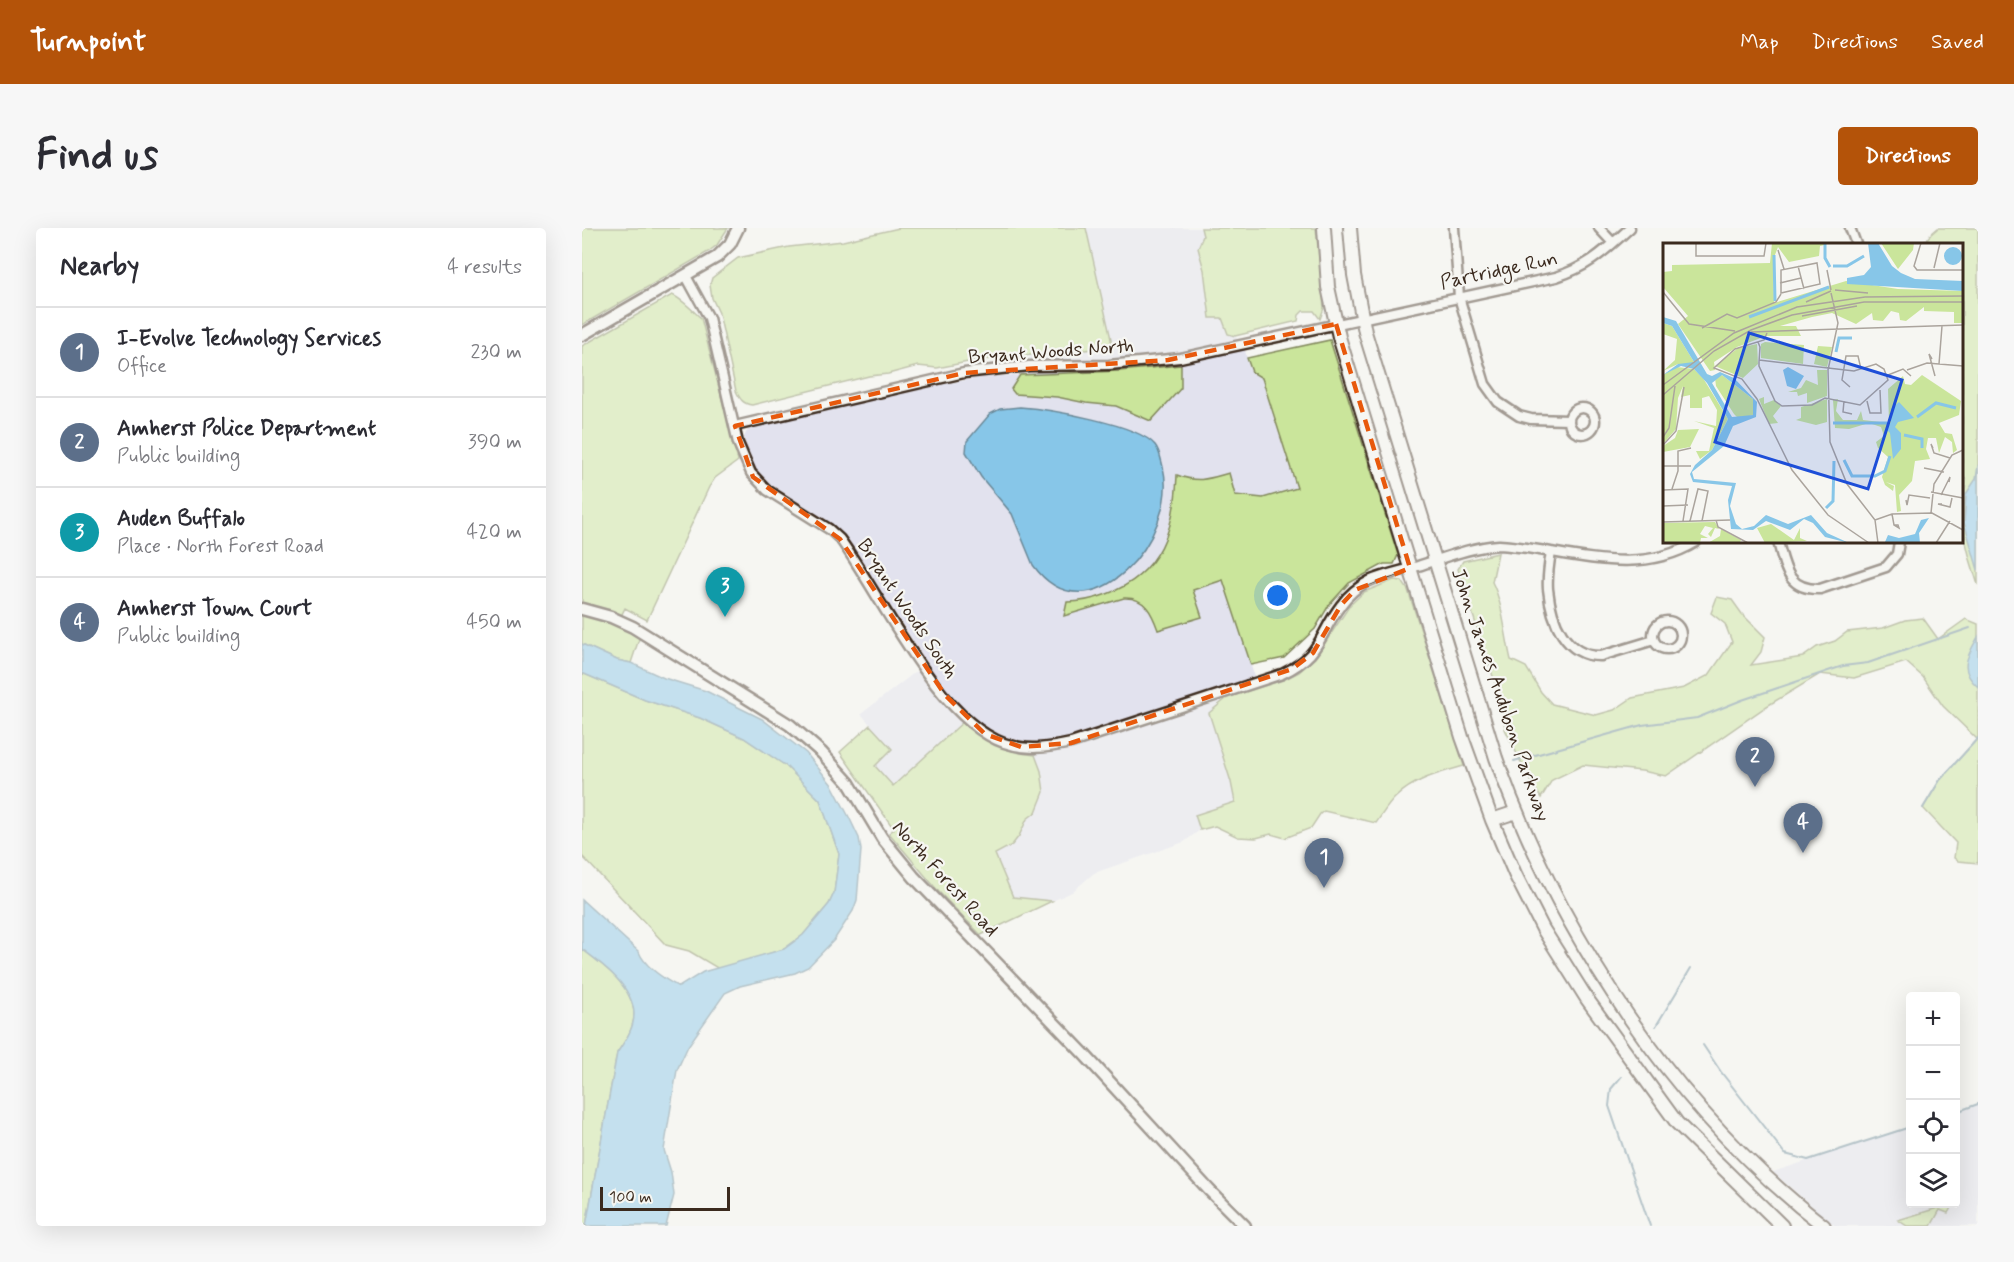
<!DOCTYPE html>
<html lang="en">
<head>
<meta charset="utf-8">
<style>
  body { margin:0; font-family:Mynerve,sans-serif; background:#f7f7f7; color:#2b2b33 }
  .controls { position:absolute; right:18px; bottom:18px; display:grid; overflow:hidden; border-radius:6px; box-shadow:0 6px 24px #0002 }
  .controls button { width:54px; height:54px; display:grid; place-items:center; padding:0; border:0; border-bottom:2px solid #e1e1e2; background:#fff; color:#2b2b33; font:30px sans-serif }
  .scale { position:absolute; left:18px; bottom:15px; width:130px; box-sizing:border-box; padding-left:6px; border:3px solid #3b2a1e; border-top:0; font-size:16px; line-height:21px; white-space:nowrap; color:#3b2a1e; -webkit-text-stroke:4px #f6f6f2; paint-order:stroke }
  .you { position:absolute; left:696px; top:368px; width:21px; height:21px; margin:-15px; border:4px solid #fff; border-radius:50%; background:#1a73e8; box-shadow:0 0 0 9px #1a73e833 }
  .badge { display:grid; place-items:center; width:39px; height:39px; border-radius:50%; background:#b45309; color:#fff; font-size:20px; font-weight:700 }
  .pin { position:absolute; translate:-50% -50px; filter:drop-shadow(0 2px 3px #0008) }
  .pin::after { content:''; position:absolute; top:32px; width:21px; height:18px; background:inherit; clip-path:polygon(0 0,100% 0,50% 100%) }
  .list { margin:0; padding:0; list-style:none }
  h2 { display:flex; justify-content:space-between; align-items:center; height:78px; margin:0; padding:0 24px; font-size:26px }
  h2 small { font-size:20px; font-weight:400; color:#7c7c81 }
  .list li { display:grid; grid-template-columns:39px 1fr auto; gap:18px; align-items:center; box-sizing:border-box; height:90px; padding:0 24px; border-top:2px solid #e1e1e2 }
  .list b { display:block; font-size:22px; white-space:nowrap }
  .list p { margin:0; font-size:20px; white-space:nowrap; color:#7c7c81 }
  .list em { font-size:20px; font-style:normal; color:#7c7c81 }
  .icon { flex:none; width:33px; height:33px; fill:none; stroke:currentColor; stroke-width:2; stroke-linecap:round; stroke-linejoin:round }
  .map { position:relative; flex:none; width:1396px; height:998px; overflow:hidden; border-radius:6px }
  header { display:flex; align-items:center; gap:36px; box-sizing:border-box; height:84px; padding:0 30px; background:#b45309; color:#fff }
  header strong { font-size:28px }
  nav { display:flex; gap:33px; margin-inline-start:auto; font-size:21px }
  .intro { display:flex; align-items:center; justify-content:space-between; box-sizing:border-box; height:144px; padding:0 36px }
  h1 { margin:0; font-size:42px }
  .button { padding:15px 27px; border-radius:6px; background:#b45309; color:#fff; font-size:21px; font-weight:700 }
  main { display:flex; gap:36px; padding:0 36px }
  aside { flex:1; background:#fff; border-radius:6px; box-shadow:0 6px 24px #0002 }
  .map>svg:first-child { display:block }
  .built { fill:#e2e2ee }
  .green { fill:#cae59b; stroke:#82885c; stroke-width:1.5 }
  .water { fill:#87c6e8; stroke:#698897; stroke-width:1.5 }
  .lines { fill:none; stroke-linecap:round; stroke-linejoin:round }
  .stream { stroke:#698897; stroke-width:2 }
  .minor-casing { stroke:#3b2a1e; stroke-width:13 }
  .tertiary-casing { stroke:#3b2a1e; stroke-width:15 }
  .secondary-casing { stroke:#3b2a1e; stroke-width:16 }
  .minor { stroke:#f6f6f2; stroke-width:8 }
  .tertiary { stroke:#f6f6f2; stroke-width:10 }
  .secondary { stroke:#f6f6f2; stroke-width:12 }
  .marked { fill:none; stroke:#e8590c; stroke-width:4.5; stroke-dasharray:12 8; stroke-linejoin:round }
  .labels { text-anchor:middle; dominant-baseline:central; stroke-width:4.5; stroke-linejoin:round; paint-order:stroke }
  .street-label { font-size:20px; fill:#3b2a1e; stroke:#f6f6f2 }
  .inset-river { fill:none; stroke:#87c6e8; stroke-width:3 }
  .inset-road { fill:none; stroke:#aba49d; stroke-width:1.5 }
  .view { fill:#1d4ed8; fill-opacity:0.15; stroke:#1d4ed8; stroke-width:3 }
  .inset-edge { fill:none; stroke:#3b2a1e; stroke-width:3 }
</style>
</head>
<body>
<header>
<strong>Turnpoint</strong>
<nav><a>Map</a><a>Directions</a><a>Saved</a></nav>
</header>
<div class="intro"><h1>Find us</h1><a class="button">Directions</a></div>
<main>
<aside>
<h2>Nearby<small>4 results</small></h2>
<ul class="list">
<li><span class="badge" style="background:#5c6f8a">1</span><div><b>I-Evolve Technology Services</b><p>Office</p></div><em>230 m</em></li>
<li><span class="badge" style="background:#5c6f8a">2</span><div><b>Amherst Police Department</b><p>Public building</p></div><em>390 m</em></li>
<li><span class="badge" style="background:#0f9aa8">3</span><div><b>Auden Buffalo</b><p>Place · North Forest Road</p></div><em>420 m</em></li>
<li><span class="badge" style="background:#5c6f8a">4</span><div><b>Amherst Town Court</b><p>Public building</p></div><em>450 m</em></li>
</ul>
</aside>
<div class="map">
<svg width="1396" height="998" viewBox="0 0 1396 998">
  <rect width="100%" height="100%" fill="#f6f6f2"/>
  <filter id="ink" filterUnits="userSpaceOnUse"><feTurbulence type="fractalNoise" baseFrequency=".0167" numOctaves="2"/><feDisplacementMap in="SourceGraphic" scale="12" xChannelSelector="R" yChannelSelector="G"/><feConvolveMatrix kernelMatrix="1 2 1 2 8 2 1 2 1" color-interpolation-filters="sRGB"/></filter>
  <g filter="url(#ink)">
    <path class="built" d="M 504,0 L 619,0 L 621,8 L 616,20 L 625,61 L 628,90 L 640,90 L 646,106 L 653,108 L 663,122 L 666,136 L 670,143 L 680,150 L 715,260 L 681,270 L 653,267 L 647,246 L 625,252 L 610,253 L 595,247 L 594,274 L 582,314 L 575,329 L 564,342 L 553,353 L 538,361 L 504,372 L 485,374 L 482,388 L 542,370 L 551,369 L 561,374 L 569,384 L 575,402 L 611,362 L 642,352 L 676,460 L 645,470 L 627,485 L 649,554 L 653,575 L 613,587 L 618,602 L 602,614 L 512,645 L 490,664 L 470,673 L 431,669 L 413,626 L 430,617 L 437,608 L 445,591 L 453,527 L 440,526 L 415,518 L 404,512 L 381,494 L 311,558 L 293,538 L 310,521 L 279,486 L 345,435 L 265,310 L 243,291 L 183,253 L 174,242 L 166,228 L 162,209 L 165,203 L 174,198 L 367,155 L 401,149 L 438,147 L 449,127 L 484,127 L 492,123 L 517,122 L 529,111 Z
      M 1396,876 L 1396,998 L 1253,998 L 1191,944 L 1328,899 L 1328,976 L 1374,976 L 1374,884 Z"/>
    <path class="green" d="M 0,0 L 146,0 L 135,17 L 126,24 L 0,97 Z
      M 317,0 L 504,0 L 529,111 L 529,117 L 523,120 L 492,123 L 484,127 L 449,127 L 391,133 L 355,140 L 336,138 L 306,146 L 287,148 L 170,177 C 161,176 158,171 154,163 L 137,85 L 130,70 L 128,57 L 130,50 L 156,30 L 207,19 L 261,13 Z
      M 619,0 L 734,0 L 742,80 L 738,91 L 732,83 L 721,83 L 717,87 L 716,93 L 653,108 L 646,106 L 640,90 L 628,90 L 622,42 L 616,20 L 621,8 Z
      M 1356,0 L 1396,0 L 1396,357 L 1388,331 L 1380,298 L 1384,252 L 1381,247 L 1380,251 L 1380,16 L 1341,16 L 1349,6 Z
      M 90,67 C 99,70 111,83 119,90 L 156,233 L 133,250 L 127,259 L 65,392 L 43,380 L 39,388 L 0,377 L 0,118 Z
      M 748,112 L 816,327 L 812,336 L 802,336 L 767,355 L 747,377 L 733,401 L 702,430 L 669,437 L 641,352 L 611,362 L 620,389 L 576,402 C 570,385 563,369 542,370 L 482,388 L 485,374 C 499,374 512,371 525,366 C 579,346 593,300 595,247 C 616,255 626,251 647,245 L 653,267 L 681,270 L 715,260 L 680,150 L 670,144 L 665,130 Z
      M 599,137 L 599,160 L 569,193 L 534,178 L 504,175 L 475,169 L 433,166 L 429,161 L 438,147 L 537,143 Z
      M 916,325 L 910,354 C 921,375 923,408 929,432 L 944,439 L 959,464 L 970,476 L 1014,487 L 1032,482 L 1050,470 L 1102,460 L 1127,447 L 1150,414 L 1143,396 L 1129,385 L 1135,369 L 1150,372 L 1160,386 L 1183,409 L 1179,424 L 1169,437 L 1221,429 L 1235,419 L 1253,413 L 1265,404 L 1301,400 L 1323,392 L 1341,390 L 1356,411 L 1384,391 L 1396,396 L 1396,635 L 1376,633 L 1372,630 L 1374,615 L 1341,580 L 1358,552 L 1395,511 L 1361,478 L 1341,449 L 1324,434 L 1272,450 L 1238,446 L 1185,478 L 1084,548 L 1060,543 L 1001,537 L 970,552 L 959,570 L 948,553 L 923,501 L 920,476 L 876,341 L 881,333 Z
      M 812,352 L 820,353 L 826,362 L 882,538 C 858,545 832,551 814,569 C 806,576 800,587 794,595 L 742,583 L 738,586 L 729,600 L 703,610 L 689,606 L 674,610 L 656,609 L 633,598 L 618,602 L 613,587 L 653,574 L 649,554 L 627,485 L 645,470 L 701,452 L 717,444 L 733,430 L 768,377 L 782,364 Z
      M 0,386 L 33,397 L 58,408 L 49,435 L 35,432 L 0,416 Z
      M 0,445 L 63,472 L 118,490 L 162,510 L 204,538 L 238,572 L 257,626 L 252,665 L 247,676 L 221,707 L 202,721 L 137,741 L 107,723 L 84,717 L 0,628 Z
      M 381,494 C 402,513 424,525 453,527 L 459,543 L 462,564 L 454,584 L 445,591 L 437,608 L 430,617 L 413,626 L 431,669 L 470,673 L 399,707 L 357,664 L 307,605 L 312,601 L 258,524 L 288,497 L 310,521 L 293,538 L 311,558 Z
      M 0,721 C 20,736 51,758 52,786 C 52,801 43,813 35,825 L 4,998 L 0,998 Z
      M 1369,976 L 1371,976 L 1366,985 L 1358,982 L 1349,998 L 1325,998 L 1316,992 Z"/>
    <path class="water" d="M 438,179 C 466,181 556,196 573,217 C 578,223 579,232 581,239 C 598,308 507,415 451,337 L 430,286 L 399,249 L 384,224 L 385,213 L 408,186 L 418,181 Z
      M 1396,237 L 1396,342 L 1382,294 L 1384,266 L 1394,251 Z
      M 1396,409 L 1396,459 C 1376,442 1385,428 1396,409 Z
      M 0,416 L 35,432 L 49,435 L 82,450 L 124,463 L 180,491 L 224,525 L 250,557 L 267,589 L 277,610 L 279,622 L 275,672 L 271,683 L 252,712 L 226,739 L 213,745 L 158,758 L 143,765 L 106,818 L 95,842 L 82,922 L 89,944 L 92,967 L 84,998 L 4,998 L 35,825 C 43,813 52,801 52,786 C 51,758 20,736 0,721 L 0,672 L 57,724 C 63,739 82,751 97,759 L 121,744 L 202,721 L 221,707 L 247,676 L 252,665 L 257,626 L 238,572 L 204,538 L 162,510 L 118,490 L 63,472 L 0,445 Z"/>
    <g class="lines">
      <path class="stream" d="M 932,533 L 1060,497 L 1115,490 L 1160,472 L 1261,438 L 1286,435 L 1388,400
        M 1341,580 L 1358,552 L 1396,510
        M 1074,798 L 1109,740
        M 1121,817 L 1139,844 L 1203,926 L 1226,932 L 1328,899
        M 1039,849 L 1029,861 L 1027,878 L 1068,998
        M 1374,884 L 1396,876"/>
      <defs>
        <path id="minor" d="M 872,0 L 877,69 L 903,156 L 916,174 L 937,188 L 949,191 L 987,192
          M 1017,0 L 1031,15
          M 1268,0 L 1274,16
          M 104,48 L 127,90 L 156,215 L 169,245 L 185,262 L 247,301 L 258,311 C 299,367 355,491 422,515 C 445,523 465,520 489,515 L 700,446 C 741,426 736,407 759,377 C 766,367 777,358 787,353 C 803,346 820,343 836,338 C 862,330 889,319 917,317 C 983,321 1052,352 1114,314
          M987 193a13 13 0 1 1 26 0a13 13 0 1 1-26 0Z
          M 153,198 L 382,145 L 447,138 L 527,137 L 598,130 L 974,49 C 1008,38 1022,23 1048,0
          M 1196,314 C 1203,339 1205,362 1238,361 L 1304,339 L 1315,326 L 1317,314
          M 969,324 C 967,336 965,349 966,361 C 969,392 983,429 1019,428 L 1072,412
          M1071 407a14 14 0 1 1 28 0a14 14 0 1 1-28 0Z"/>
        <path id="tertiary" d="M 0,107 L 135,29 L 148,16 L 156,0
          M 0,381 L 29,389 L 51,399 L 208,497 L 240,525 L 267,555 L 300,610 L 332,649 L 502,826 L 627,962 L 663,998"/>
        <path id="secondary" d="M 742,0 L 746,59 L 757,109 L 880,509 L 910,592 L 933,646 L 961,701 L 1005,771 L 1095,895 L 1200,998
          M 768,0 L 772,47 L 783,104 L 914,530 C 977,707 1093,883 1242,998
          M 910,592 L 934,584"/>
      </defs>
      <use href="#minor" class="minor-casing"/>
      <use href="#tertiary" class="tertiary-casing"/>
      <use href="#secondary" class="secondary-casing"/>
      <use href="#minor" class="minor"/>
      <use href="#tertiary" class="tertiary"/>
      <use href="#secondary" class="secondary"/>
    </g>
  </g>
  <path d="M0 0H1396V998H0ZM 754,96 L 828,340 L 773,362 L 759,377 L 731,425 L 710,441 L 489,515 L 439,519 L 403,506 L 363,467 L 258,311 L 171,249 L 153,198 L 382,145 L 586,132 Z" fill="#f6f6f2" fill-opacity=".55" fill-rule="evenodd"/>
  <path class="marked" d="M 754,96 L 828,340 L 773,362 L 759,377 L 731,425 L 710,441 L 489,515 L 439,519 L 403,506 L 363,467 L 258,311 L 171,249 L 153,198 L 382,145 L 586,132 Z"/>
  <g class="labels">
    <g class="street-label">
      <text transform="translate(917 43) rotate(-12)">Partridge Run</text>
      <text transform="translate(469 124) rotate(-4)">Bryant Woods North</text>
      <text transform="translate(325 381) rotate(56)">Bryant Woods South</text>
      <text transform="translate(918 467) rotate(71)">John James Audubon Parkway</text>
      <text transform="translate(363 651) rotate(48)">North Forest Road</text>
    </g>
  </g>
  <g transform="translate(1081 15)">
    <rect width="300" height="300" fill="#f6f6f2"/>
    <path d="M 109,0 L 162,0 L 162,2 L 157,3 L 156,13 L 126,19 L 115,4 L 110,17 L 111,60 L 183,38 L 235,46 L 300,48 L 300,80 L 291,80 L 291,69 L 261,68 L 261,64 L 243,78 L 237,77 L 236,70 L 228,68 L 220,78 L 210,77 L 209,70 L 193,81 L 169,70 L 149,74 L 117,83 L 133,83 L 138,93 L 103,93 L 74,104 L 51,119 L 52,127 L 47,128 L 15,81 L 25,73 L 0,44 L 0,29 L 9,28 L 9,22 L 107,20 ZM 218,0 L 251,0 L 250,7 L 235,26 ZM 0,80 L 9,83 L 31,119 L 29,122 L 15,121 L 0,128 L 12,117 L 14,96 L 0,91 ZM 102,99 L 141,102 L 140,121 L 98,115 L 98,101 ZM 94,101 L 95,121 L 80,135 L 52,123 L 75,105 ZM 155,103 L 169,104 L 164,124 L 151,121 ZM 14,124 L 31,126 L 40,135 L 65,176 L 49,207 L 37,216 L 33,208 L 46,208 L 51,185 L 31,178 L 53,183 L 54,167 L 46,153 L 39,155 L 39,165 L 27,165 L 27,152 L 18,154 L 20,143 L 15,155 L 13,186 L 0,201 L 0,132 ZM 154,127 L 164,127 L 164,153 L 144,160 L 144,150 L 135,153 L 134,149 L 125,149 L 138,145 L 143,137 L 155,142 ZM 59,132 L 90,156 L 90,172 L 76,176 L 71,171 L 53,143 L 52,135 ZM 259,132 L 298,158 L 296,172 L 276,180 L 282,190 L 289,191 L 294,207 L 290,210 L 289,199 L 282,194 L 276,210 L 273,195 L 265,195 L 263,206 L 267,216 L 252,218 L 249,238 L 236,252 L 238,268 L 234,269 L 232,242 L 223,239 L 231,243 L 230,248 L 222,242 L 219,234 L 225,214 L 215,205 L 213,199 L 221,193 L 218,184 L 206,180 L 186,186 L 172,185 L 170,157 L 175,156 L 173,168 L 180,177 L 194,177 L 198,168 L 200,177 L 226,180 L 225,146 L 240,133 L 242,141 L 248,142 ZM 101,154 L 101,161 L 111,157 L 118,163 L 110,173 L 115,180 L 106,181 L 96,156 ZM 164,156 L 164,179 L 153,182 L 133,177 L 138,175 L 138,164 ZM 36,186 L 27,204 L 0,209 L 0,203 L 12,195 L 15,187 ZM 52,279 L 56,286 L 52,285 L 48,294 L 45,291 L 50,285 L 42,283 L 37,291 L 45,295 L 38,295 L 37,300 L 1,300 L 0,280 ZM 108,281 L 131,297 L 137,285 L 137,295 L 144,298 L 102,300 L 94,285 ZM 58,286 L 78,297 L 77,299 L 45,300 L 57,293 Z" fill="#cae59b"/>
    <path d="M 205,0 L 215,0 L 229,23 L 238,30 L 252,36 L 300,38 L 300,48 L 184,41 L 184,35 L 201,32 L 208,24 ZM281 13a9 9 0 1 1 18 0a9 9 0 1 1-18 0ZM 0,74 L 13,78 L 44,131 L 49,133 L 57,129 L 71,135 L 94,159 L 93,174 L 70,183 L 61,203 L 29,229 L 31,236 L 73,240 L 67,263 L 73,281 L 79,286 L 91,283 L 103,272 L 125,281 L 148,272 L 164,290 L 186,300 L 162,294 L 150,280 L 141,276 L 127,287 L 103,278 L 90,287 L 68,286 L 65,257 L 69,243 L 30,239 L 27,231 L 32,222 L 49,207 L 65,176 L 44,140 L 31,126 L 18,123 L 0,132 L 15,121 L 31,119 L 9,83 L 0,80 ZM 59,132 L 90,156 L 90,172 L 69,174 L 49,140 ZM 125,124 L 141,133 L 133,146 L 124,143 L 120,127 ZM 236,159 L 251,175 L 235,179 L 232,184 L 238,190 L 238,206 L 230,216 L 227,190 L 223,186 L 228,179 L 228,166 ZM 266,275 L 256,290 L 257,300 L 222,299 L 225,292 L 236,295 L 252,291 L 258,277 Z" fill="#87c6e8" fill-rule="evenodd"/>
    <path class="inset-river" d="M 162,0 L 162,15 L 167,24M 111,12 L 112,58M 170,23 L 184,23 L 201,13M 86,74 L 166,44M 173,109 L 176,95 L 189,95M 254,174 L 273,160 L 293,165M 170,180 L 224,180M 241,192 L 259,196 L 259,205M 181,217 L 189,233 L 212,233 L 222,228 L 227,213M 163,265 L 170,258 L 171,218"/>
    <path class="inset-road" d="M 33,0 L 33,13 L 101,13 L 103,0M 258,0 L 251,23 L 254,27 L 300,27M 115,7 L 121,26M 154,20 L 157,41 L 118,50 L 118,27 ZM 135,23 L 141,46M 271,25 L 277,0M 164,27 L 168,47M 117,40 L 138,35M 172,47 L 205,50M 0,49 L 26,81 L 72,88M 168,50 L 175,80 L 165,127 L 167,199 L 184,241 L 212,277 L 215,300M 143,59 L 168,48M 139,73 L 194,63M 39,85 L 64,71 L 74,75 L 113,59 L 118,51M 88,89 L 300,82M 104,90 L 101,97 L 72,106 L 51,125 L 79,136 L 94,156 L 129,227 L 165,272 L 206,300M 95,99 L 97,104 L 96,119 L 96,123 L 112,158 L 119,163 L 149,162 L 162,155 L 197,162 L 225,137 L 221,126 L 213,121 L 191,128 L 96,117M 269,116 L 266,111 L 272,133M 276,121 L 279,83M 244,127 L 264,120 L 300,123M 225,132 L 240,126 L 248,133M 0,142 L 71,90 L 134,64 L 202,54 L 300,53M 187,144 L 179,137 L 183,113 L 195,113 L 198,126M 0,152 L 51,108 L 88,87 L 129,72 L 201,59 L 300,59M 181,158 L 180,169 L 189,171M 204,158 L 207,170 L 218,170 L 217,147M 0,194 L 6,185 L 12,143M 0,202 L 13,188 L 21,144M 270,205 L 268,201 L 271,210 L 287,215M 0,223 L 28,223M 261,225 L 281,229M 9,246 L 15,228 L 15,208 L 28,205M 0,247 L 25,246 L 20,278M 268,249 L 300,255M 278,252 L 287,234 L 286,239M 243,257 L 244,262 L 246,252 L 267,255M 279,261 L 275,261 L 287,264 L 289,255M 0,263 L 25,262M 268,270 L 271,241 L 289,212 L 300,207M 229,271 L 231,282 L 236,285 L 235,282 L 231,282M 53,277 L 55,284 L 85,300M 212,277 L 229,271 L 269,270 L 300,287M 27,278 L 35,246 L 45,248 L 39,278M 0,279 L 67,277M 273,300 L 287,278"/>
    <path class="view" d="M 86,90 L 239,137 L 205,246 L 52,199 Z"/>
    <rect width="300" height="300" class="inset-edge"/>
  </g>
</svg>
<div class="controls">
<button>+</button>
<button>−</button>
<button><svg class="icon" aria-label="locate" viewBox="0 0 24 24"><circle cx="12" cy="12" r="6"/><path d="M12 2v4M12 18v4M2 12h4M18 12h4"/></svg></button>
<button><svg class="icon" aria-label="layers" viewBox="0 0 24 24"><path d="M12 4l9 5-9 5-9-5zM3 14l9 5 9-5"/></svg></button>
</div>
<div class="scale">100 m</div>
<div class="you"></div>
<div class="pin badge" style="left:742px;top:660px;background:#5c6f8a">1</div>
<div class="pin badge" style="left:1173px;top:559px;background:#5c6f8a">2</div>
<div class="pin badge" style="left:143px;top:389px;background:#0f9aa8">3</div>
<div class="pin badge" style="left:1221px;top:625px;background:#5c6f8a">4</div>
</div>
</main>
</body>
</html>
